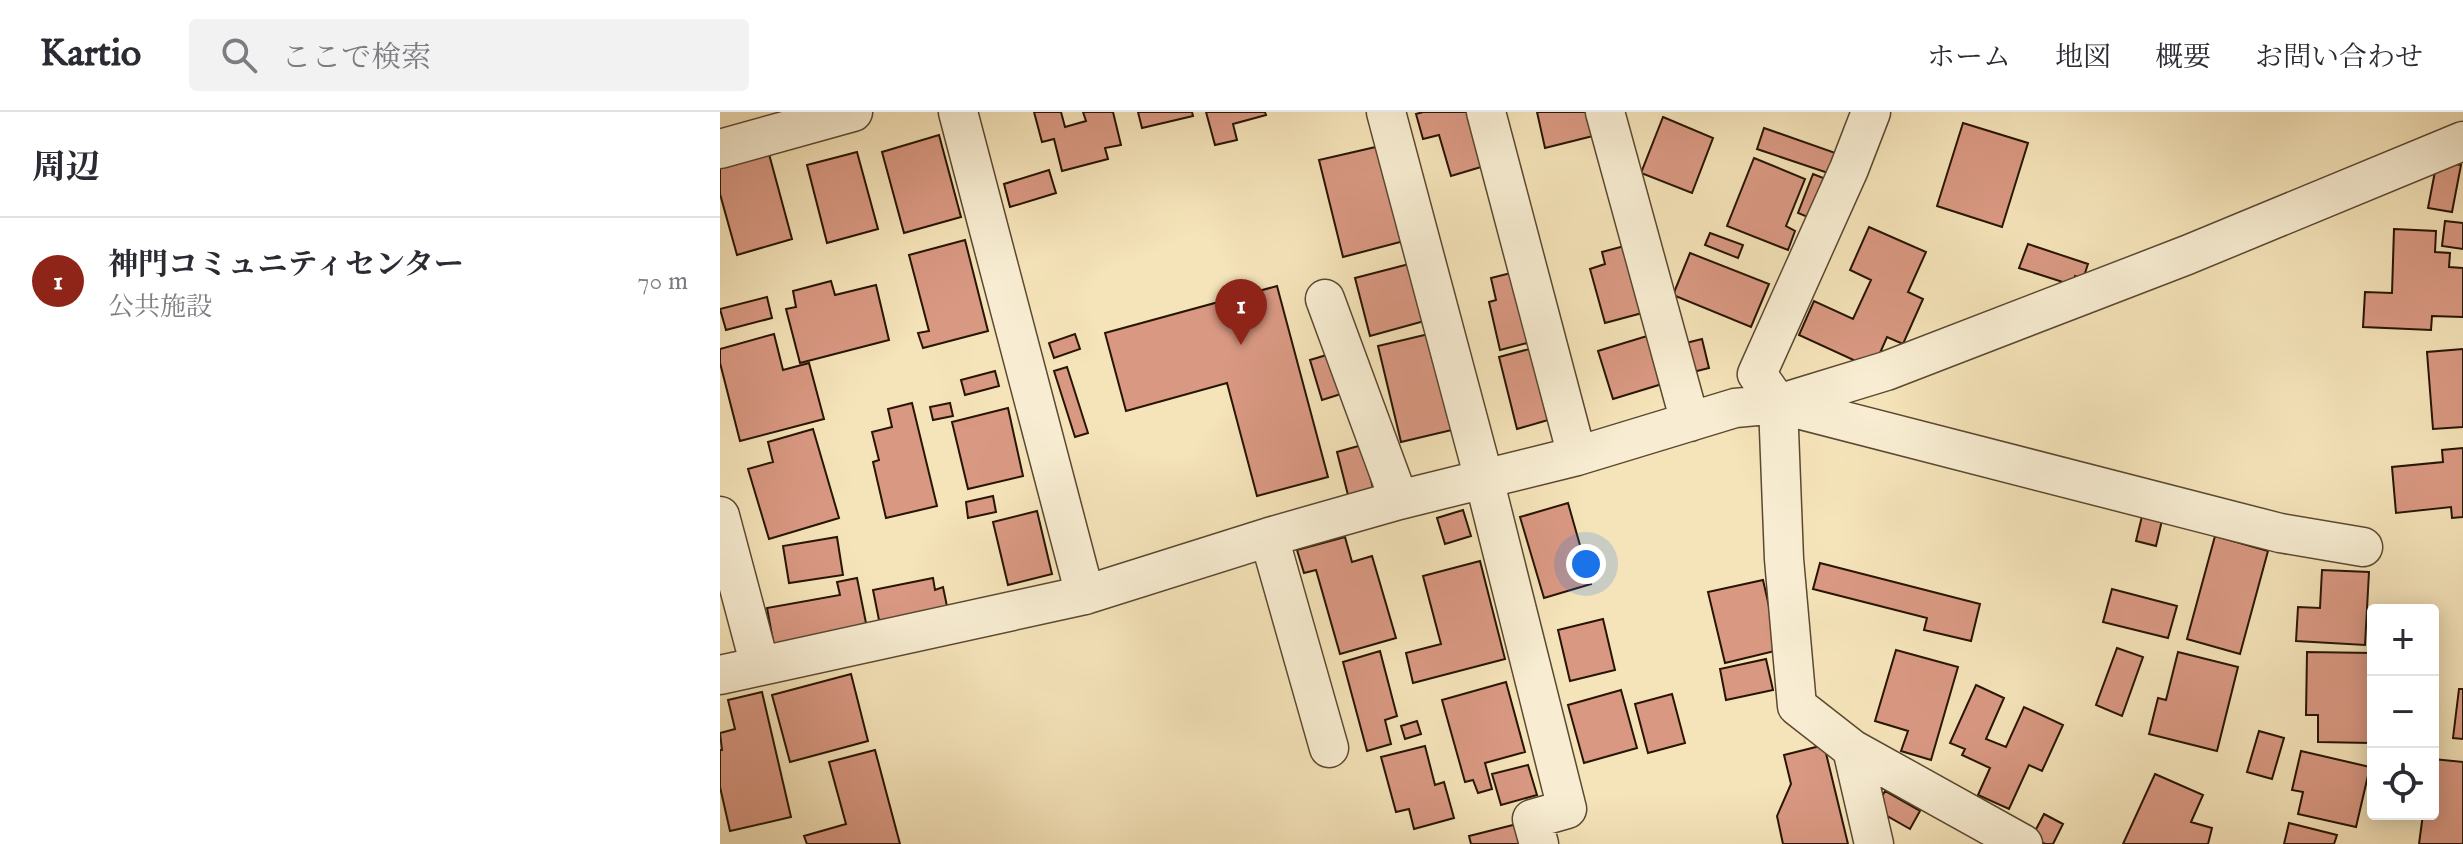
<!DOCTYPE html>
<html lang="ja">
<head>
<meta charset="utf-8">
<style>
  body { margin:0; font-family:"IM FELL English","Noto Serif JP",serif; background:#f2f2f3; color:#2b2b33 }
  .controls { position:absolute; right:24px; bottom:24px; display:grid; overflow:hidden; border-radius:8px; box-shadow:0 4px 20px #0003 }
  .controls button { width:72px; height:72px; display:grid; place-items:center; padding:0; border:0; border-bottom:2px solid #e1e1e2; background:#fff; color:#2b2b33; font:40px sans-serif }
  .you { position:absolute; left:866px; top:452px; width:28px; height:28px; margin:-20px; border:6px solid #fff; border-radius:50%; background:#1a73e8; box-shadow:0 0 0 12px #1a73e833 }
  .badge { display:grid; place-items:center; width:52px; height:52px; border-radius:50%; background:#8f2418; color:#fff; font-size:26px; font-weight:700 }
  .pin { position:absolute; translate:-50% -66px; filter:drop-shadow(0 2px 4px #0008) }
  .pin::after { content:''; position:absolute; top:42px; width:28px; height:24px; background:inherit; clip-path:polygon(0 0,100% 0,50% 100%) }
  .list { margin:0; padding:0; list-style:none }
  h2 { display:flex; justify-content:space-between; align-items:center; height:104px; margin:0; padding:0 32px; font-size:34px }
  h2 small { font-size:26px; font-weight:400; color:#7c7c81 }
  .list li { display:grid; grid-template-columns:52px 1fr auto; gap:24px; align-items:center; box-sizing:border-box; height:128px; padding:0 32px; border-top:2px solid #e1e1e2 }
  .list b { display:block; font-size:30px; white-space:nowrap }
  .list p { margin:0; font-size:26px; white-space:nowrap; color:#7c7c81 }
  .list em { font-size:26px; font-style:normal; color:#7c7c81 }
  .icon { flex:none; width:44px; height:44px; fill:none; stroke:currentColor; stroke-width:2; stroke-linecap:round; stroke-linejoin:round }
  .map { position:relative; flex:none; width:1743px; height:732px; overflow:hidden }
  header { display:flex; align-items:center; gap:48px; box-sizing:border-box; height:112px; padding:0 40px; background:#fff; border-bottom:2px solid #e1e1e2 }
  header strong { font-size:38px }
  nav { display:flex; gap:44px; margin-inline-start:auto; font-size:28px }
  .search { width:560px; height:72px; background:#f2f2f3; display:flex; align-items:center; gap:20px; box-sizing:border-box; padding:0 28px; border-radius:8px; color:#7c7c81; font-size:30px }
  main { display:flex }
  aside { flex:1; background:#fff }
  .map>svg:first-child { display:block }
  .building { fill:#d99882; stroke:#271503; stroke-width:2 }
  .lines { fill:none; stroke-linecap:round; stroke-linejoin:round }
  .minor-casing { stroke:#5a4830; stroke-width:41 }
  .minor { stroke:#f8edd2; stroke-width:38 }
</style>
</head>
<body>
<header>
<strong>Kartio</strong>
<div class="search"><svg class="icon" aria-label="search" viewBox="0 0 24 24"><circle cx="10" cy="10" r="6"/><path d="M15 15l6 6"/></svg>ここで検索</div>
<nav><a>ホーム</a><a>地図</a><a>概要</a><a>お問い合わせ</a></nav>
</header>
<main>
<aside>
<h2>周辺<small></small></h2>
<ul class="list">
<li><span class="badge">1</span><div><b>神門コミュニティセンター</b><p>公共施設</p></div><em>70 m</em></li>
</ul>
</aside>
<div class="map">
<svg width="1743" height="732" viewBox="0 0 1743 732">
  <rect width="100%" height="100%" fill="#f5e3b9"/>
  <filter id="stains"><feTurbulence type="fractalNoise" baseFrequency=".0025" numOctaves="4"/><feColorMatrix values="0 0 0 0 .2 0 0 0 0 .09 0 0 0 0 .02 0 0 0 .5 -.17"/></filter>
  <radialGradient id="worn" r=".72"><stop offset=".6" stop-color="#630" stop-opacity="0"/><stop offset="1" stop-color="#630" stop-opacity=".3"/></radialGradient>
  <path class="building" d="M 314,0 L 341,0 L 345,15 L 366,9 L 363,0 L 393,0 L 401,33 L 385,36 L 388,47 L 342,59 L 334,27 L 322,30 Z
    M 418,0 L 472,0 L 473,4 L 422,16 Z
    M 486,0 L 545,0 L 546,3 L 513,12 L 517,28 L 495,33 Z
    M 703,0 L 756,0 L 771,52 L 731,64 L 719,23 L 703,27 L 696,2 Z
    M 817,0 L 867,0 L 873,24 L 825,36 Z
    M 943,5 L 993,26 L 972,81 L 921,61 Z
    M 1243,11 L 1308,31 L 1282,115 L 1217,94 Z
    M 1044,16 L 1124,44 L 1117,64 L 1037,37 Z
    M 219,23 L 241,105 L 184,121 L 162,40 Z
    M 660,34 L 684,129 L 623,145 L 599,48 Z
    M 137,40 L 158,117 L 107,131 L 87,53 Z
    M 49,42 L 72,127 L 17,143 L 0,82 L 0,56 Z
    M 1034,46 L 1085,67 L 1066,114 L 1075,119 L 1068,138 L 1007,114 Z
    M 1717,49 L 1741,53 L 1732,100 L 1708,96 Z
    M 329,58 L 336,81 L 290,95 L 284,72 Z
    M 1093,62 L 1111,69 L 1095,108 L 1078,101 Z
    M 1725,109 L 1743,111 L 1743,137 L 1722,134 Z
    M 1149,115 L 1206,140 L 1188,180 L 1203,187 L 1183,232 L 1167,225 L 1153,257 L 1079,223 L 1094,189 L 1133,207 L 1151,168 L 1130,158 Z
    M 1674,117 L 1716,119 L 1715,140 L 1730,141 L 1729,155 L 1743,156 L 1743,205 L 1712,204 L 1711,218 L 1643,215 L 1645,180 L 1672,181 Z
    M 990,121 L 1023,133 L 1018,146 L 985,133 Z
    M 245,128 L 268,219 L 203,236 L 198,221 L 209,219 L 189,143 Z
    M 1308,132 L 1368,152 L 1363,167 L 1355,164 L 1352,173 L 1299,156 Z
    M 908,133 L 926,200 L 885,211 L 870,157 L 885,152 L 882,140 Z
    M 970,141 L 1049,172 L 1031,215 L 953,183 Z
    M 693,151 L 708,208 L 650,224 L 635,166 Z
    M 803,158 L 819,228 L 780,238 L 769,190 L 776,188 L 771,166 Z
    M 111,169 L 115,183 L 156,173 L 169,228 L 80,251 L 66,197 L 76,195 L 73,179 Z
    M 557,174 L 608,365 L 537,384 L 507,271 L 406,299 L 385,221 Z
    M 47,185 L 52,206 L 6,218 L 0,197 Z
    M 713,221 L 736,317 L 681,330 L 658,234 Z
    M 54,222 L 63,258 L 89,251 L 104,307 L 20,329 L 0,251 L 0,237 Z
    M 355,222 L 360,237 L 334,246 L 329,231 Z
    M 927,224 L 942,272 L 893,287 L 878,239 Z
    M 982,227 L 989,256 L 969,261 L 962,232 Z
    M 817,235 L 835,306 L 797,317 L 779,245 Z
    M 1743,237 L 1743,315 L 1713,317 L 1707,240 Z
    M 613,241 L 624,281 L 602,288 L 590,248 Z
    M 347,255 L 368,321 L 355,325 L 334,259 Z
    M 275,259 L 279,274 L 245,283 L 241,268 Z
    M 192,291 L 217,394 L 166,406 L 153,350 L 159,348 L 152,320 L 172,315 L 168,297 Z
    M 230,291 L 233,304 L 213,308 L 210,295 Z
    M 288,296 L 303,364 L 248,377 L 232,310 Z
    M 93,317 L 119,406 L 49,427 L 28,357 L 53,350 L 48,330 Z
    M 642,333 L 653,376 L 628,383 L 617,340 Z
    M 1743,336 L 1743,405 L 1732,406 L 1731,395 L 1676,401 L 1672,355 L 1723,350 L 1722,338 Z
    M 273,384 L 276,400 L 248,406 L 246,390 Z
    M 848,391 L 871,472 L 824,486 L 800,405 Z
    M 743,398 L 751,424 L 725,432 L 717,406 Z
    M 317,399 L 332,462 L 288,473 L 273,410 Z
    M 1423,400 L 1443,404 L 1436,434 L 1416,429 Z
    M 1495,424 L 1548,439 L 1520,542 L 1467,527 Z
    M 117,425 L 123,463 L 69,471 L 63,434 Z
    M 625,425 L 632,450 L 652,444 L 676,526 L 620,542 L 596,458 L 584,461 L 577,438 Z
    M 760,449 L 785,547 L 693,571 L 686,541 L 721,532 L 703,464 Z
    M 1100,451 L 1260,492 L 1251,529 L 1204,518 L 1207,506 L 1093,477 Z
    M 1602,458 L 1649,460 L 1645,533 L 1576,529 L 1578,495 L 1600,496 Z
    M 137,466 L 147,516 L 54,534 L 47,496 L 120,483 L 117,470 Z
    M 213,466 L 215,478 L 223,475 L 228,499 L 160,513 L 153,478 Z
    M 1043,468 L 1059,538 L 1005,551 L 988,480 Z
    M 1392,477 L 1457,494 L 1448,526 L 1383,510 Z
    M 883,507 L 895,558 L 850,569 L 838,518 Z
    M 1397,536 L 1423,545 L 1402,604 L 1376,593 Z
    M 1176,538 L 1238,555 L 1211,648 L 1181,639 L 1188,619 L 1155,609 Z
    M 660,539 L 677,604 L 665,608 L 671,632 L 647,639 L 623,550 Z
    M 1458,540 L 1518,555 L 1497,639 L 1429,622 L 1438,586 L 1446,588 Z
    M 1587,540 L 1653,541 L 1651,631 L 1598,630 L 1598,603 L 1586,603 Z
    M 1046,547 L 1053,578 L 1006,588 L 1000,557 Z
    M 131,562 L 148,629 L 70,650 L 52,583 Z
    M 786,570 L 805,640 L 765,651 L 772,677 L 758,681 L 753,668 L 745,670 L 722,588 Z
    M 1256,573 L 1284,586 L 1266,627 L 1286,635 L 1304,595 L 1343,613 L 1322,659 L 1309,653 L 1289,697 L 1258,683 L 1270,656 L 1242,643 L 1245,637 L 1230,631 Z
    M 1739,577 L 1743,577 L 1743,627 L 1733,626 Z
    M 901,578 L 917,636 L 864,651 L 848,593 Z
    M 42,580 L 71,705 L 10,719 L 0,675 L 0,638 L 2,638 L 0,621 L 15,617 L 8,588 Z
    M 952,582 L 965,631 L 928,641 L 915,592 Z
    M 697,609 L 701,622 L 685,627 L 681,614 Z
    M 1539,619 L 1564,626 L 1552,667 L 1527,660 Z
    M 1104,633 L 1128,732 L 1063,732 L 1057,704 L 1071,672 L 1064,643 Z
    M 705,634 L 715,673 L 724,670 L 734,706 L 694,717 L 689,697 L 676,700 L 661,645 Z
    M 155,638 L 180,732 L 87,732 L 84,724 L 126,712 L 109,650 Z
    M 1581,639 L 1650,655 L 1636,715 L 1578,702 L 1583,680 L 1572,678 Z
    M 1713,647 L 1743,650 L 1743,732 L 1699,732 L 1703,702 L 1713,702 Z
    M 808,653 L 817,683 L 781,693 L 772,662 Z
    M 1435,662 L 1483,683 L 1471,710 L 1492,716 L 1488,732 L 1403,732 Z
    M 1165,679 L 1200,699 L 1190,717 L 1155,697 Z
    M 1324,702 L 1343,712 L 1333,732 L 1325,732 L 1312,725 Z
    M 1569,711 L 1617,723 L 1614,732 L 1564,732 Z
    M 797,712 L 802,732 L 751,732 L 749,724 Z"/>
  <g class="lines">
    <defs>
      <path id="minor" d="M 238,0 L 365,483
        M 666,0 L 764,367 L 847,697 L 812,707 L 819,732
        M 766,0 L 857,344
        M 885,0 L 970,310
        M 1151,0 L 1129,57 L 1037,262 L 1058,292 L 1064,447 L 1077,594 L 1132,637 L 1154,732
        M 0,37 L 133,0
        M 605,187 L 679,388
        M 1058,292 L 1560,421 L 1643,435
        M 0,404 L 40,554
        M 549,425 L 609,636
        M 0,563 L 365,483 L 549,425 L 679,388 L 857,344 L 1015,296 L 1058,292 L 1166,259 L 1467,143 L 1743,29
        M 1132,637 L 1303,732"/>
    </defs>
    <use href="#minor" class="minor-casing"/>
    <use href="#minor" class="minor"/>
  </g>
  <rect width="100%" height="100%" filter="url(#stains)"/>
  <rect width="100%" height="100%" fill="url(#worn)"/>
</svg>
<div class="controls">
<button>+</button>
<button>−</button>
<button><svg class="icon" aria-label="locate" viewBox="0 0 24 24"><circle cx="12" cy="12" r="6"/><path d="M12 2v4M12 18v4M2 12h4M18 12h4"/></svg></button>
</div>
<div class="you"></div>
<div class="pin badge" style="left:521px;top:233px">1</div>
</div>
</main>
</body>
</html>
